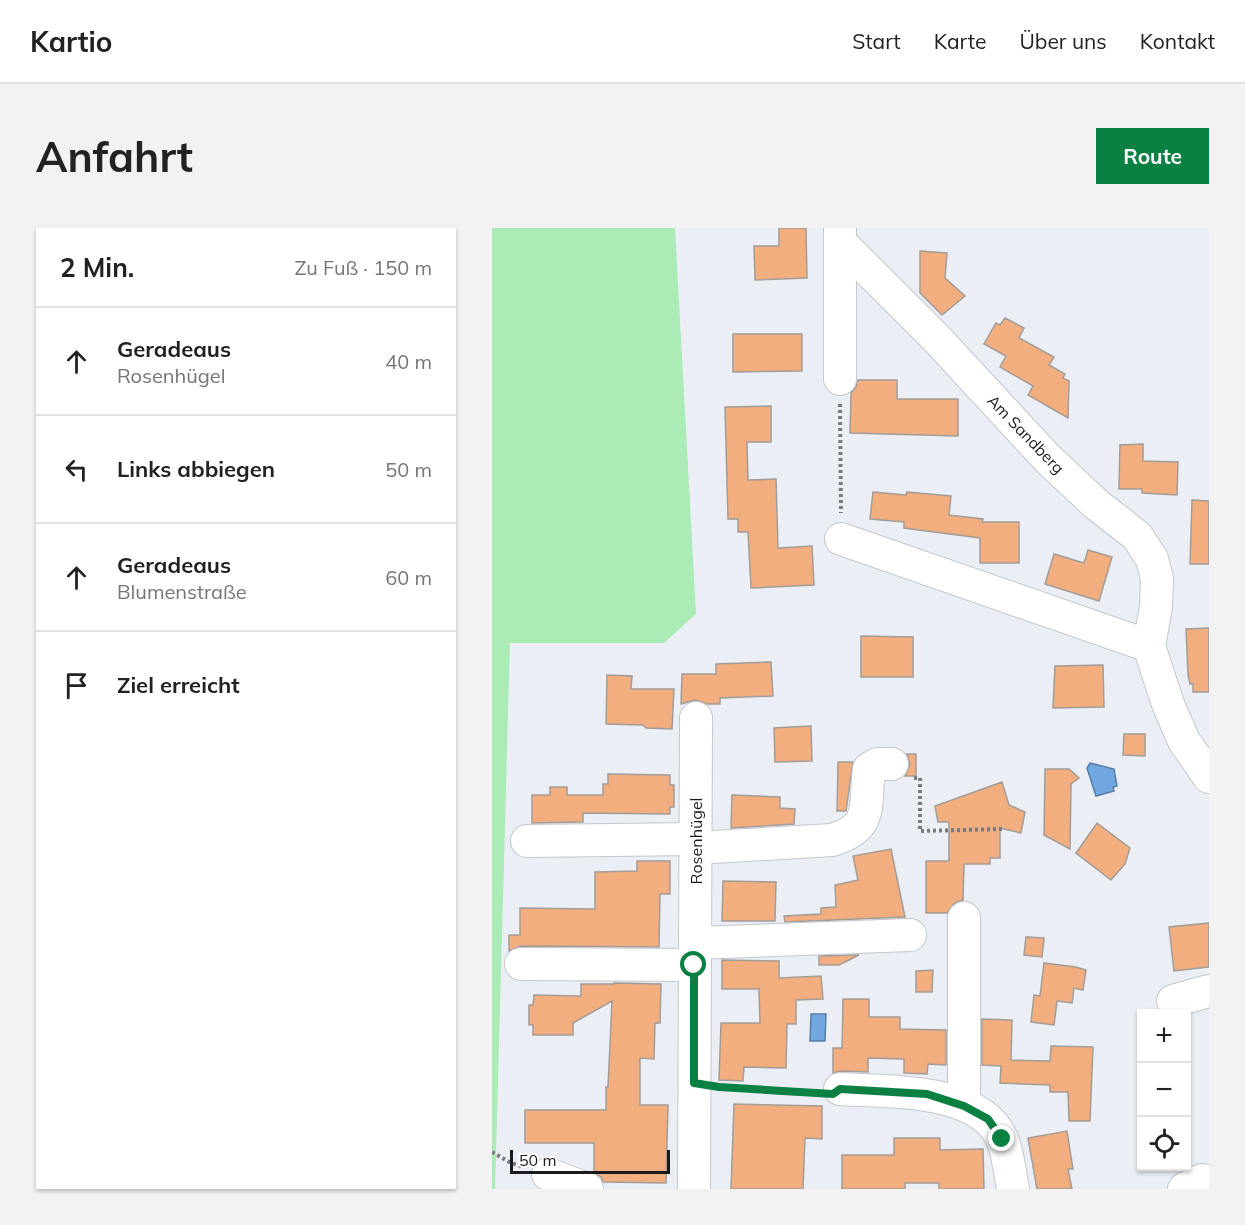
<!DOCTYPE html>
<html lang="de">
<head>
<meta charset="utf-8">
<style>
  body { margin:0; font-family:Mulish,sans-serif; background:#f2f2f2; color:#222 }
  .controls { position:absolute; right:18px; bottom:18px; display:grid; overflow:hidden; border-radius:0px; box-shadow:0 2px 4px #0004 }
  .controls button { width:54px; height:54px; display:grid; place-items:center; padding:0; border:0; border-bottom:2px solid #e0e0e0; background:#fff; color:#222; font:30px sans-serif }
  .scale { position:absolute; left:18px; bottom:15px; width:160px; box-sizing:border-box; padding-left:6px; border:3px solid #181a1c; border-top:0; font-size:16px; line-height:21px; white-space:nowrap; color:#181a1c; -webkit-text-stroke:4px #fff; paint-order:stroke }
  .stop { position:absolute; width:18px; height:18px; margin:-14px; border:4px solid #0b8043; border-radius:50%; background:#fff }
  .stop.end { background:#0b8043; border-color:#fff; box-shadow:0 2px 6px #0008 }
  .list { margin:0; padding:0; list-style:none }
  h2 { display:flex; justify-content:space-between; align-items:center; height:78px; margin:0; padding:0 24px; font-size:26px }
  h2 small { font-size:20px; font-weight:400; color:#767676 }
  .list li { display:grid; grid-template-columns:39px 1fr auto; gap:18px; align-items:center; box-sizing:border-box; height:108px; padding:0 24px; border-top:2px solid #e0e0e0 }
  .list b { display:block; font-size:22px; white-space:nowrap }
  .list p { margin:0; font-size:20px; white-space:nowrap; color:#767676 }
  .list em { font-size:20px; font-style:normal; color:#767676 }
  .icon { flex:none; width:33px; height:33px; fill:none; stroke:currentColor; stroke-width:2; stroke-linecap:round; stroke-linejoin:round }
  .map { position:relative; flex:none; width:717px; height:961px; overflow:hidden; border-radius:0px }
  header { display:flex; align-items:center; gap:36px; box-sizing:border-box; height:84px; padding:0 30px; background:#fff; border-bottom:2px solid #e0e0e0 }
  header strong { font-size:28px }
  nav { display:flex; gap:33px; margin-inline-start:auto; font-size:21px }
  .intro { display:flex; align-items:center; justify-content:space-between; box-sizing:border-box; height:144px; padding:0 36px }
  h1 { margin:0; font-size:42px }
  .button { padding:15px 27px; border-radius:0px; background:#0b8043; color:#fff; font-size:21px; font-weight:700 }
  main { display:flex; gap:36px; padding:0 36px }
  aside { flex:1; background:#fff; border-radius:0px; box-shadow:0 2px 4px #0004 }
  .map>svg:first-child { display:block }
  .green { fill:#abecb6 }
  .water { fill:#72a8e1; stroke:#577da6; stroke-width:1.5 }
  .building { fill:#f3ae7f; stroke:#a29c98; stroke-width:1.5 }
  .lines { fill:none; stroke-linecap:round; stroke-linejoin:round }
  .minor-casing { stroke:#c3c7cd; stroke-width:34 }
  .path { stroke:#777a7e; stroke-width:4; stroke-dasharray:3 3; stroke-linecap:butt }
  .minor { stroke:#fff; stroke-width:32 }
  .route { stroke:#0b8043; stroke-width:8 }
  .labels { text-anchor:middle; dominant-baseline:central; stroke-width:4.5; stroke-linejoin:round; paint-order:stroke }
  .street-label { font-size:16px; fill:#181a1c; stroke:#fff }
</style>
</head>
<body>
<header>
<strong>Kartio</strong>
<nav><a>Start</a><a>Karte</a><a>Über uns</a><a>Kontakt</a></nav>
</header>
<div class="intro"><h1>Anfahrt</h1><a class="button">Route</a></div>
<main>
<aside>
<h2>2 Min.<small>Zu Fuß · 150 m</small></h2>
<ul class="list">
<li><svg class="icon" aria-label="ahead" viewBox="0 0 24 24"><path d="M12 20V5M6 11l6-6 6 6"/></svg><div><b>Geradeaus</b><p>Rosenhügel</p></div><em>40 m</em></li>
<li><svg class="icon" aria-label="left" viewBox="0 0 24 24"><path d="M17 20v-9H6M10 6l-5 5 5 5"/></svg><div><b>Links abbiegen</b></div><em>50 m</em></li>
<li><svg class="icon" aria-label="ahead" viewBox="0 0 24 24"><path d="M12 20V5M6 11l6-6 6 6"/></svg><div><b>Geradeaus</b><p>Blumenstraße</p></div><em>60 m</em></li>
<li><svg class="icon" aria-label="arrive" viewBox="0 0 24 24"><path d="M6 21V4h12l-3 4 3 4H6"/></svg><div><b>Ziel erreicht</b></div></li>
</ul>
</aside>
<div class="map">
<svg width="717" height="961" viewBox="0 0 717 961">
  <rect width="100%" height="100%" fill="#ebeff5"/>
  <path class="green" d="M 0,0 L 183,0 L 204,386 L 172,415 L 18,415 L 3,961 L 0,961 Z"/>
  <path class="water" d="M 598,535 L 622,541 L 625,558 L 621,559 L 622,563 L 604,568 L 595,540 Z
    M 319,786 L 334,786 L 333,813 L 318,813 Z"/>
  <path class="building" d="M 287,0 L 314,0 L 315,50 L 263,52 L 262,18 L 287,18 Z
    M 428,23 L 455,25 L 453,50 L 473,68 L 450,87 L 428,65 Z
    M 513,90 L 532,100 L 527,110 L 562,129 L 557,137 L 573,146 L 571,150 L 577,153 L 576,190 L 536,167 L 541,158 L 508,139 L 514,128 L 492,116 L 504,95 L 508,97 Z
    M 241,106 L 310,106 L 310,143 L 241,144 Z
    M 366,152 L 405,152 L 405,171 L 466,171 L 466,208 L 358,205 L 359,165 L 364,159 Z
    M 279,178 L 279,214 L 255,214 L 256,252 L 284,251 L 286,320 L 320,318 L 322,357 L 259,360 L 256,304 L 246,304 L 246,291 L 236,291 L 233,179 Z
    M 651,216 L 651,233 L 686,234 L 685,267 L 650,265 L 650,261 L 627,261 L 628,217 Z
    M 381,264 L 414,267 L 415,264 L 459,268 L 457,287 L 491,291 L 490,294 L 527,294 L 527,335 L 488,335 L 488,310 L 412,300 L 412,294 L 378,291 Z
    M 700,272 L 717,273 L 717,336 L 698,336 Z
    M 596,322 L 620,329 L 607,373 L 553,356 L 562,326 L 592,335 Z
    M 717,400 L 717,464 L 701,464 L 701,456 L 698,456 L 696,447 L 694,401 Z
    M 369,408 L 421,409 L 421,449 L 369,449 Z
    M 279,434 L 281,468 L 228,470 L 228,476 L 215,476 L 203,472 L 189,476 L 190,446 L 224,446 L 224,436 Z
    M 611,437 L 612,479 L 561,480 L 563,438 Z
    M 115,447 L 140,448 L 139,461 L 182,461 L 180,501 L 154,500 L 151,497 L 114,496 Z
    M 319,498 L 320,533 L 283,534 L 282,500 Z
    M 632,506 L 653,506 L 653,528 L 631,527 Z
    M 415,526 L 424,526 L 424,548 L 413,548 L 418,537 Z
    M 346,534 L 361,534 L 354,583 L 345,583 Z
    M 553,541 L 577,541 L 587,550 L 579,556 L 578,621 L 552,607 Z
    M 116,546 L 178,547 L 178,557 L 182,557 L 182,579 L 178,579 L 178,586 L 91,585 L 91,594 L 40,595 L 40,567 L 58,567 L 58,559 L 75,559 L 75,567 L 111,567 L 111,556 L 116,556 Z
    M 510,554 L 517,577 L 533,584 L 529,605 L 508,600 L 508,630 L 498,630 L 498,636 L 472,636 L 471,672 L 463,675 L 455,685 L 434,685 L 434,633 L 457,633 L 457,594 L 446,594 L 443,578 Z
    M 240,567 L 288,569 L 288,580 L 303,581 L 302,596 L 239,600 Z
    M 605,595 L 638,620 L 633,636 L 619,652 L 584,625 Z
    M 399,621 L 413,689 L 293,694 L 292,688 L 329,686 L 329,680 L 344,679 L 343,657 L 366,652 L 361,628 Z
    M 145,633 L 178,633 L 178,666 L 168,666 L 167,719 L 29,718 L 17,723 L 17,707 L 28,707 L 28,680 L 103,681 L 103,644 L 145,643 Z
    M 231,653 L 284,654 L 283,693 L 230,693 Z
    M 717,695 L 717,739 L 682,743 L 677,699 Z
    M 534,709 L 552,710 L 550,729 L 532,727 Z
    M 367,727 L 347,737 L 327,737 L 327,728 Z
    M 230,732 L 287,733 L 287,750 L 329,748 L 331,771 L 304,772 L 304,796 L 295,796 L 294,840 L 252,839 L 251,853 L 227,852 L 229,795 L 268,795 L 267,761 L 230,761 Z
    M 552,735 L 584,739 L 594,742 L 591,762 L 582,760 L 580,775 L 565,773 L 562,797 L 539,794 L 542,767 L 548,768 Z
    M 441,742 L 440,764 L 424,764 L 424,743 Z
    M 122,755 L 169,756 L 168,795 L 163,795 L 162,831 L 148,830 L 148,877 L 176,877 L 174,955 L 111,954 L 109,949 L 102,944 L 102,915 L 33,915 L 33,882 L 114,882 L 114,859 L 116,859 L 120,773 L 81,795 L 81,807 L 41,807 L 41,797 L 37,797 L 37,777 L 41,777 L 42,767 L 89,768 L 89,756 L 122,756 Z
    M 351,771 L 377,771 L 377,789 L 408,789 L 408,801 L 454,802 L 454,837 L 436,836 L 435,846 L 412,845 L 412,831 L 376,830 L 376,844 L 349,843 L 341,845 L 341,820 L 350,820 Z
    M 490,791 L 520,792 L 519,832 L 558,833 L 559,818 L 601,819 L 598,893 L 577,893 L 576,864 L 558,864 L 558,857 L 508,855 L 509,838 L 490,837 Z
    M 242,876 L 330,878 L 330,911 L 313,910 L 311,961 L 239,961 Z
    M 575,903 L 581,941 L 576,941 L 580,961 L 545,961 L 536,910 Z
    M 402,910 L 448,910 L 448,922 L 491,921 L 492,961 L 447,961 L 447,955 L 413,955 L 413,961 L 350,961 L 350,927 L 402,927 Z"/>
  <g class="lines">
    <defs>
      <path id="minor" d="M 348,0 L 348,14 L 445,111 L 555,230 L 604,276 L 645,308 L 660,331 L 665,351 L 664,379 L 657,418
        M 348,151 L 348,14
        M 349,311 L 657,418 L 676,476 L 692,513 L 717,549
        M 35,613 L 204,611
        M 204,620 L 340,612 C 383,599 372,577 377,541 L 385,536 L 400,536
        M 203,715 L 418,707
        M 29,736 L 203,737
        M 681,773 L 717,763
        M 348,861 C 394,864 488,859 510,911 C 516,924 518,946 521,961
        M 472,877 L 472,690
        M 56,946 L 95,961
        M 202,961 L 204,490
        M 692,961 L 710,952"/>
    </defs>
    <use href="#minor" class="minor-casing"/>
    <path class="path" d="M 348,176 L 349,285
      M 422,550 L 428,550 L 428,603 L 511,601
      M 227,859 L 324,865
      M 0,924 L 19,935 L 32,939"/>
    <use href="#minor" class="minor"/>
  </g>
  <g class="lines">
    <path class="route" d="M 202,737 L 202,855 L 227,859 L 341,866 L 348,861 L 435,866 L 472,878 L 496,891 L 510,911"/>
  </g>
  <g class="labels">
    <g class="street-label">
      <text transform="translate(534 206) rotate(46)">Am Sandberg</text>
      <text transform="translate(204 613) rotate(-90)">Rosenhügel</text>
    </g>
  </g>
</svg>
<div class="controls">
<button>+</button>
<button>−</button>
<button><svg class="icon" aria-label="locate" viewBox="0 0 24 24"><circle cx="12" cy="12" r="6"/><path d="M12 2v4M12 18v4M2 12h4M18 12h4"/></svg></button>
</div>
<div class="scale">50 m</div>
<div class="stop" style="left:202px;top:737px"></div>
<div class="stop end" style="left:510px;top:911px"></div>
</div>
</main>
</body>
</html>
